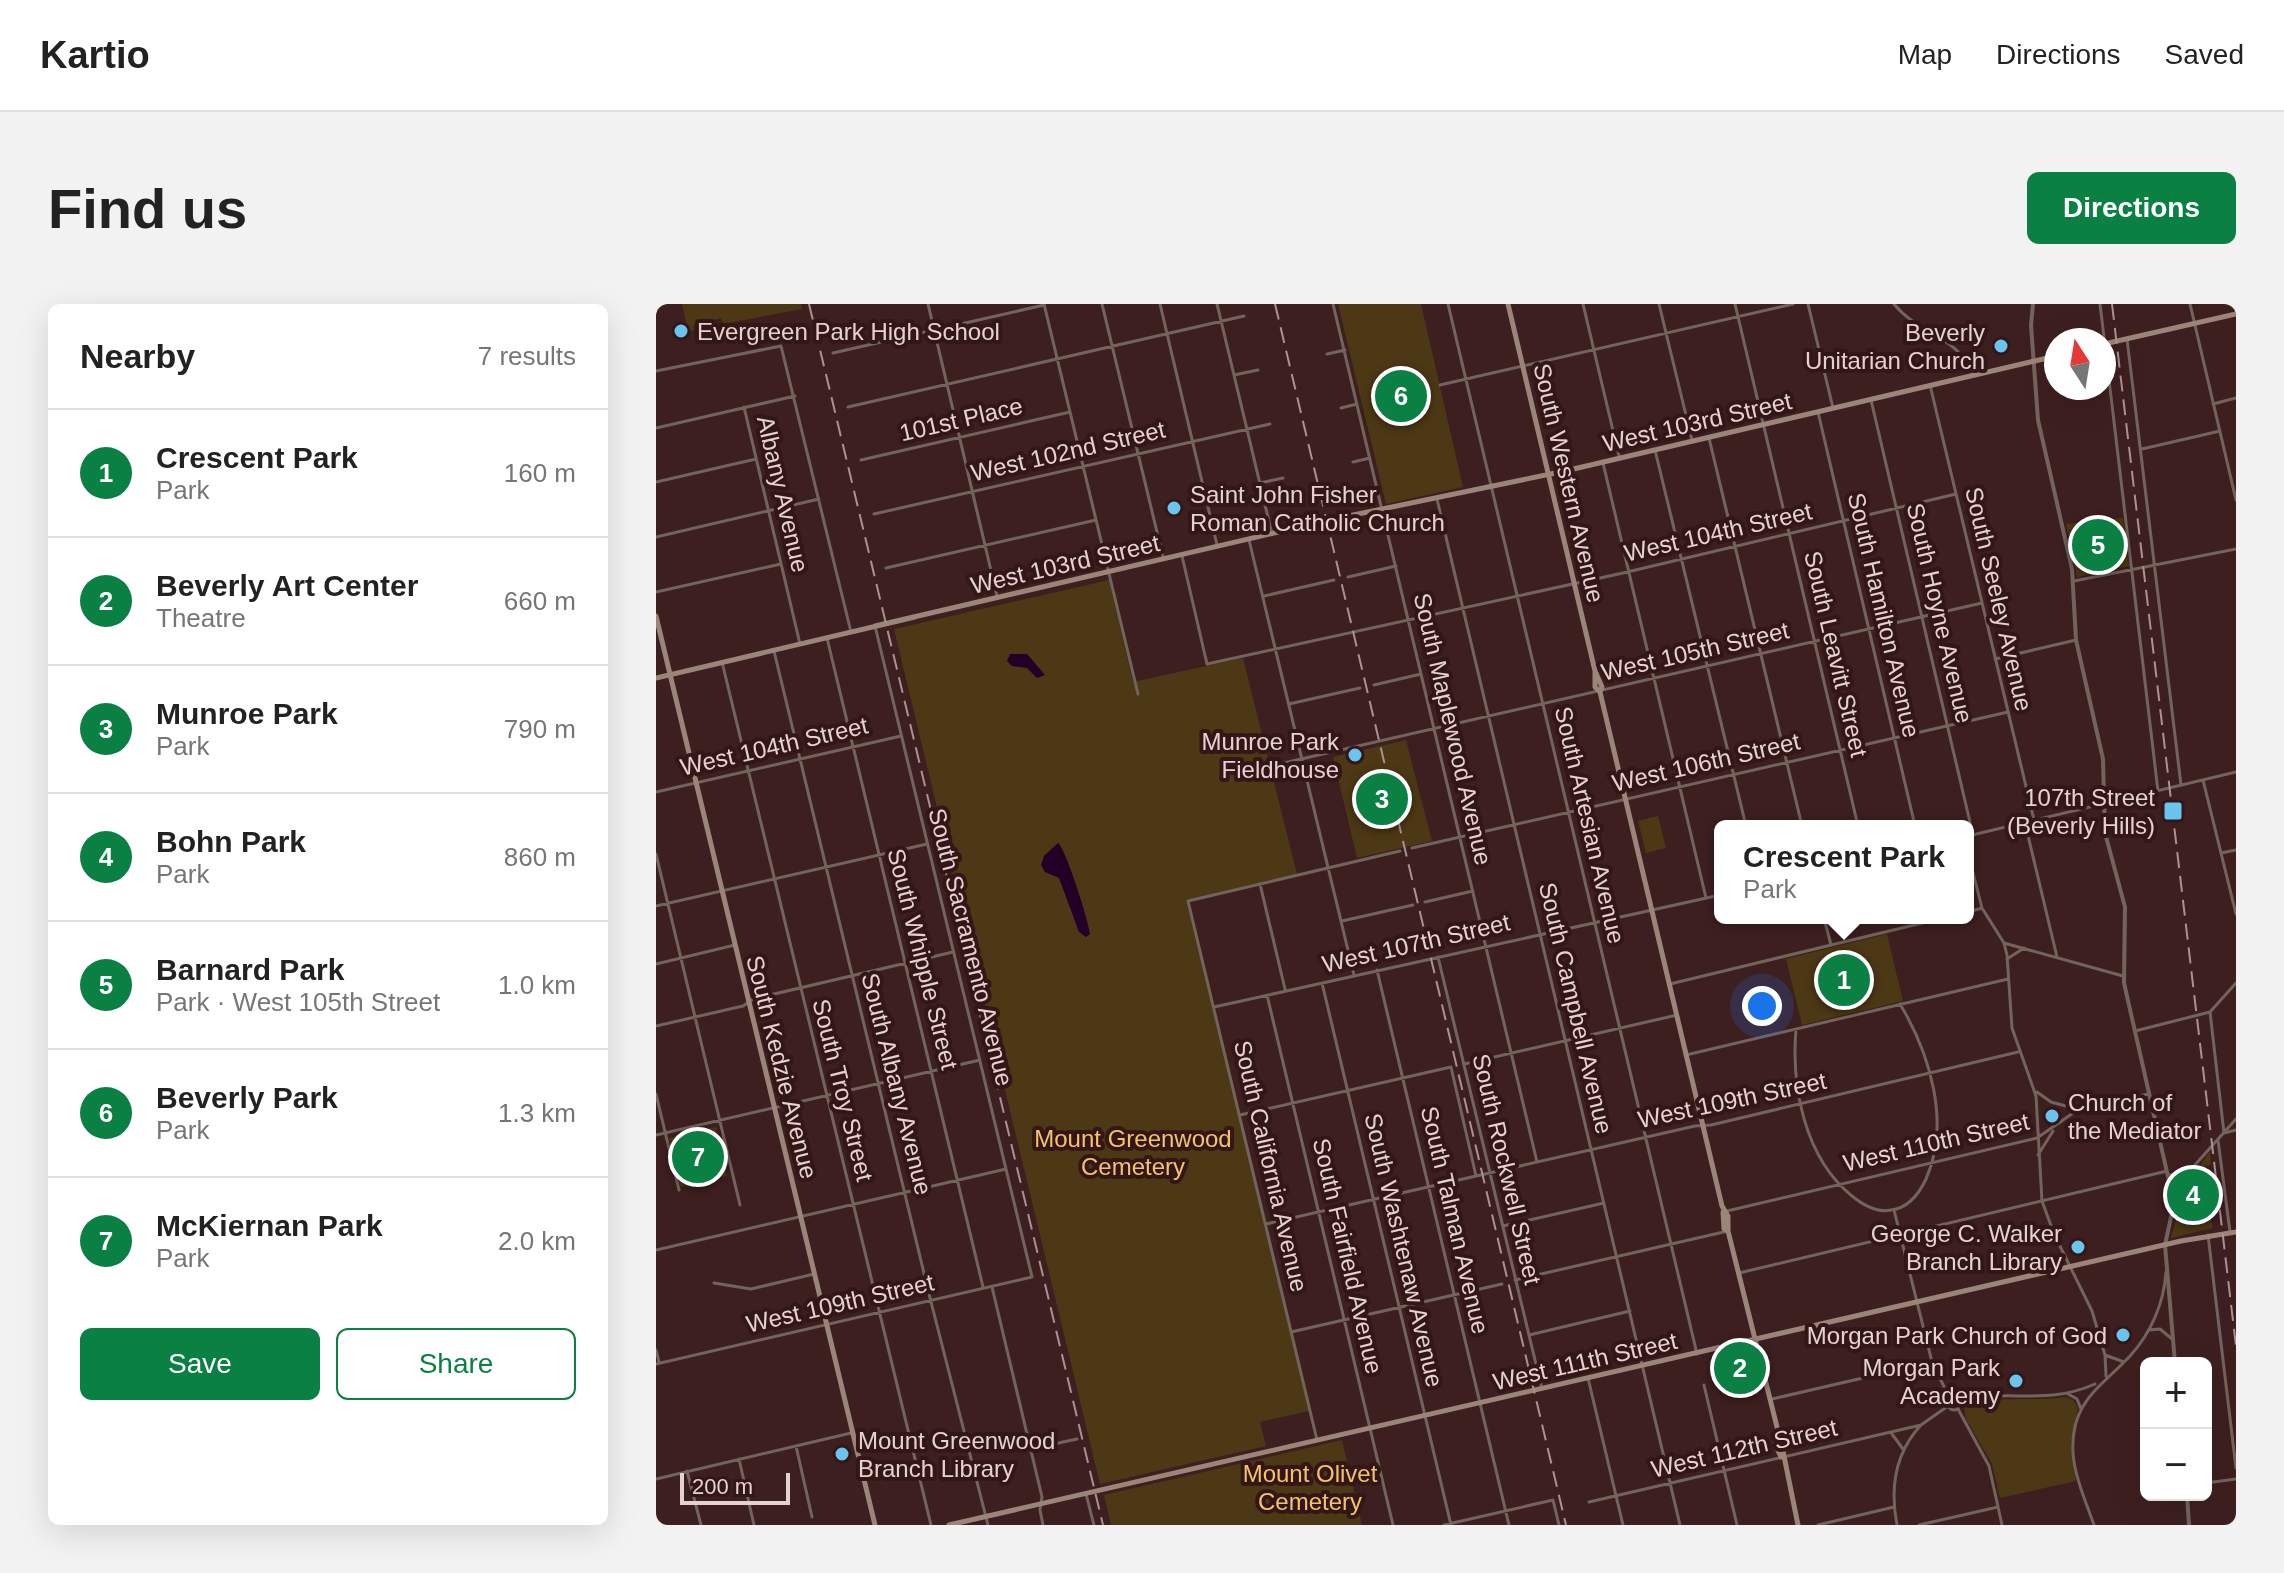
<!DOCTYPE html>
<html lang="en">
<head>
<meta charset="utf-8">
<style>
  body { margin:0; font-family:Helvetica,sans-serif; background:#f2f2f2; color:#222 }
  .controls { position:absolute; right:24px; bottom:24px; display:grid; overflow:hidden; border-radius:12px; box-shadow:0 8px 32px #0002 }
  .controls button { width:72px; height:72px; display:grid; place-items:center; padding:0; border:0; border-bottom:2px solid #e0e0e0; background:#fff; color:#222; font:40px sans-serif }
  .compass { position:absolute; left:1388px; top:24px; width:72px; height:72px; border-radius:50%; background:#fff; box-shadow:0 8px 32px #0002; rotate:348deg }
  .scale { position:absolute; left:24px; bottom:20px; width:110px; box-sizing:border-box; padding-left:8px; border:4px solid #e6d1d1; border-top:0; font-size:22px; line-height:28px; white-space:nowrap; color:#e6d1d1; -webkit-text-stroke:6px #331616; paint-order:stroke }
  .you { position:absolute; left:1106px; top:702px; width:28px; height:28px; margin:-20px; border:6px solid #fff; border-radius:50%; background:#1a73e8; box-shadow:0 0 0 12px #1a73e833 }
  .badge { display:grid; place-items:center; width:52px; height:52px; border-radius:50%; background:#0b8043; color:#fff; font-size:26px; font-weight:700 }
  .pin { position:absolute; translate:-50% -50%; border:4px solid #fff; box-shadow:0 2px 8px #0006 }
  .popup { position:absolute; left:1058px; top:516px; width:260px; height:104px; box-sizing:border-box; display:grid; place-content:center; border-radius:12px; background:#fff; filter:drop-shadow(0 2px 6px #0005); font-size:26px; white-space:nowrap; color:#767676 }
  .popup b { font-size:30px; color:#222 }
  .popup::after { content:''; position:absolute; left:50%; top:100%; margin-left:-16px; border:16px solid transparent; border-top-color:#fff }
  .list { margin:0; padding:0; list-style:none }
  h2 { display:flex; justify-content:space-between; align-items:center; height:104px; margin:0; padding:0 32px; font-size:34px }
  h2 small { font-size:26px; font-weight:400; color:#767676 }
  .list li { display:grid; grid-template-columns:52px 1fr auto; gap:24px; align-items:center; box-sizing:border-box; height:128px; padding:0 32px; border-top:2px solid #e0e0e0 }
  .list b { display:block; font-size:30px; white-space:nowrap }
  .list p { margin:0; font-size:26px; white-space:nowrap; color:#767676 }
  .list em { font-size:26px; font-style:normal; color:#767676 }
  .actions { display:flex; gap:16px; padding:24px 32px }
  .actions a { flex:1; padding:18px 0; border:2px solid #0b8043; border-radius:12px; text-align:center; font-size:28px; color:#0b8043 }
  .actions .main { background:#0b8043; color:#fff }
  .map { position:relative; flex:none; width:1580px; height:1221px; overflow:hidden; border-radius:12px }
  header { display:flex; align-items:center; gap:48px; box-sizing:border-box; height:112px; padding:0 40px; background:#fff; border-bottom:2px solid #e0e0e0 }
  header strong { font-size:38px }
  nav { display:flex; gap:44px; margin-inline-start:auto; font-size:28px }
  .intro { display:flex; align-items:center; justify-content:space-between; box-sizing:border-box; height:192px; padding:0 48px }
  h1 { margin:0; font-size:56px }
  .button { padding:20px 36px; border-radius:12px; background:#0b8043; color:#fff; font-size:28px; font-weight:700 }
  main { display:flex; gap:48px; padding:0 48px }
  aside { flex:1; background:#fff; border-radius:12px; box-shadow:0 8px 32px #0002 }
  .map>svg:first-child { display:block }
  .green { fill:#4c3814 }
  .water { fill:#210028 }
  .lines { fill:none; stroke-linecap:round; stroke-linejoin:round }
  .minor { stroke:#72645d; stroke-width:3 }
  .tertiary { stroke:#72645d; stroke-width:4 }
  .secondary { stroke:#9b8579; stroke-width:5 }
  .rail { stroke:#ab9292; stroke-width:2; stroke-dasharray:16 8; stroke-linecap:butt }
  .poi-dot { fill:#69c4f0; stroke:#331616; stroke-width:3 }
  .labels { text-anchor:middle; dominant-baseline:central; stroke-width:8; stroke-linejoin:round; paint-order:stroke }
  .poi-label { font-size:24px; fill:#e6d1d1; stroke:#331616; text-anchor:end }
  .street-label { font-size:24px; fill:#e6d1d1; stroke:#331616 }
  .park-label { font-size:24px; fill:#f3c26f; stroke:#331616 }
</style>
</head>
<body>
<header>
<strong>Kartio</strong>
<nav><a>Map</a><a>Directions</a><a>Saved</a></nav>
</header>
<div class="intro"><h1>Find us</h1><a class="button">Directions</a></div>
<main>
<aside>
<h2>Nearby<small>7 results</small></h2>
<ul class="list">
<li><span class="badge">1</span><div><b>Crescent Park</b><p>Park</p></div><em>160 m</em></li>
<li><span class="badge">2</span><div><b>Beverly Art Center</b><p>Theatre</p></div><em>660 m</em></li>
<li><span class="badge">3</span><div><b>Munroe Park</b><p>Park</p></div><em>790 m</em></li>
<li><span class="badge">4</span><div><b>Bohn Park</b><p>Park</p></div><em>860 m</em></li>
<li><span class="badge">5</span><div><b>Barnard Park</b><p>Park · West 105th Street</p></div><em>1.0 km</em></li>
<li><span class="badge">6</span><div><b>Beverly Park</b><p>Park</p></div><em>1.3 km</em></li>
<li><span class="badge">7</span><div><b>McKiernan Park</b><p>Park</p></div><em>2.0 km</em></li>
</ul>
<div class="actions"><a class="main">Save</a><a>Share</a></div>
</aside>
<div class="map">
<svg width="1580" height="1221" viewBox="0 0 1580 1221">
  <rect width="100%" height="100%" fill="#3e1f20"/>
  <path class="green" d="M 26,0 L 145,0 L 146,5 L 67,20 L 65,14 L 37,21 L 38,26 L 32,28 Z
    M 682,0 L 765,0 L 807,183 L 730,200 Z
    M 1467,214 L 1473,262 L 1421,273 L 1410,220 Z
    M 453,276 L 477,378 L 587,354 L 641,570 L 531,596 L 653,1107 L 604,1118 L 610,1142 L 444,1180 L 238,325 Z
    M 750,436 L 776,537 L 701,554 L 677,453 Z
    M 1002,512 L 1010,544 L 990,549 L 982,517 Z
    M 1231,630 L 1247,697 L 1146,721 L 1130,655 Z
    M 60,823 L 71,872 L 24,883 L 13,834 Z
    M 1554,847 L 1555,861 L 1549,862 L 1547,880 L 1557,924 L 1515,934 L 1528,885 Z
    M 1409,1093 L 1417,1096 L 1422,1104 L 1415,1141 L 1420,1177 L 1344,1194 L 1336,1160 L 1310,1115 L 1308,1104 C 1320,1090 1387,1098 1409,1093 Z
    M 686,1136 L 706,1221 L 455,1221 L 448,1191 Z"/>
  <path class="water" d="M 354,350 L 371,350 L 389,371 L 381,374 L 371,364 L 356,362 L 351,357 Z
    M 402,539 C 410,545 433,618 434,630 L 430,633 L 423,628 L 403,574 L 389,568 L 385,561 L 388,552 Z"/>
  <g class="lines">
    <path class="minor" d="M 272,0 L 341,292
      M 388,0 L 482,390
      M 446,0 L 507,253
      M 504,0 L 561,241
      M 561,0 L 616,230
      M 677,0 L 881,858
      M 792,0 L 1041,1050
      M 927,0 L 963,152
      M 1003,0 L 1036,136
      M 1079,0 L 1202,522
      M 1152,0 L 1177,104
      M 1238,0 C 1262,30 1302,32 1318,71
      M 1444,0 L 1502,487
      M 1534,0 L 1580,196
      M 1471,35 L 1525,481
      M 177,49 L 388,1
      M 671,50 L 689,46
      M 0,67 L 125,42 L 195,328
      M 578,71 L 602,66
      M 784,81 L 1137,0
      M 1274,81 L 1378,516
      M 1215,96 L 1317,531
      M 1557,100 L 1580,94
      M 88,103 L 144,340
      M 192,103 L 588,12
      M 685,104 L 701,100
      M 1162,108 L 1259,522
      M 0,124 L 139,92
      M 1053,134 L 1146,522
      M 1486,145 L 1564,127
      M 999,146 L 1090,522
      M 205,156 L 414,108
      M 697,158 L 714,154
      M 947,159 L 1050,594
      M 0,178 L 100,155
      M 604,179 L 627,174
      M 781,195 L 1024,1221
      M 218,210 L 614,120
      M 0,233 L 163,195
      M 593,236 L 698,671
      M 526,252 L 551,360 L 967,269 L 1300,190
      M 230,264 L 440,216
      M 692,273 L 740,262
      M 1418,277 L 1580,245
      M 0,288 L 125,260
      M 608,292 L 678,276
      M 171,334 L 327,983
      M 118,347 L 273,990 L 332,1221
      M 1339,355 L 1420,336
      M 66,358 L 275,1221
      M 718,381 L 765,370
      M 633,400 L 704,384
      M 619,461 L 1326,299
      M 1547,476 L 1580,610
      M 0,488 L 245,432
      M 1369,519 L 1401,653
      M 1312,532 L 1580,468
      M 756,544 L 1352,408
      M 1312,549 L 1326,604 L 1348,639 L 1351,651 L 1356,724 L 1380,792 L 1386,897 L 1398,930 L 1436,1007 L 1449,1051 L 1450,1072
      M 1565,549 L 1580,546
      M 0,550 L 84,901
      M 604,580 L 629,685
      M 769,598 L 817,587
      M 0,602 L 271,540
      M 1312,608 L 1326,604
      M 1168,614 L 1175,641
      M 686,617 L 757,601
      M 1348,639 L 1467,672
      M 782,653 L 886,1085
      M 1351,655 L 1368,644
      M 0,660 L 79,641
      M 721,666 L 853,1221
      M 666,679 L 795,1221
      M 1014,680 L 1287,614
      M 611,691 L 737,1221
      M 558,703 L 1064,591
      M 1554,708 L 1568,829 L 1580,826
      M 0,722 L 87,702 L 97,695 L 297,648
      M 1140,725 C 1135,784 1149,854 1196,892 C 1207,901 1221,909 1235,906 C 1252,904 1263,890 1270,875 C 1295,819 1274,750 1244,700
      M 1479,727 L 1554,708 L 1580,679
      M 1030,751 L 1352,675
      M 808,760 L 1021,711
      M 1381,788 L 1395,798 L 1421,805
      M 0,790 L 23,886
      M 584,811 L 795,763 L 820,872
      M 0,831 L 324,756
      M 1562,836 L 1574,928
      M 1382,851 L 1397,827
      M 1520,899 L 1538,862 L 1580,815
      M 1238,906 L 1276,1058 L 1294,1095
      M 1071,907 L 1381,834 L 1420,807 L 1492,790
      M 610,920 L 1039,822 L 1055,821 L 1362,748
      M 847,922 L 948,899
      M 1552,931 L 1580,1164
      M 0,946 L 350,865
      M 1083,969 L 1511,867
      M 859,976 L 1072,927
      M 58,979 L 95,985 L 158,970
      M 336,983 L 386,1193 L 384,1206 L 387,1221
      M 1493,1026 L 1504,1025 L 1516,1035
      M 635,1028 L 846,980
      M 873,1031 L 974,1007
      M 0,1046 L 3,1058
      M 1449,1051 L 1468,1058
      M 0,1060 L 376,973 L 219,322
      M 932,1074 L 967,1221
      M 1048,1081 L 1081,1221
      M 1412,1090 L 1421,1095 L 1425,1105
      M1292 1100a6 6 0 1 1 12 0a6 6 0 1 1-12 0Z
      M 1116,1095 L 1276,1058
      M 1304,1098 C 1350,1083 1387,1103 1439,1080
      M 1302,1105 L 1333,1162 L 1346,1221
      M 1236,1130 L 1247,1145
      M 661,1136 L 532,597 L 744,547
      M 140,1142 L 156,1213
      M 375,1145 L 421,1135
      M 83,1155 L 98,1221
      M 31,1167 L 45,1221
      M 0,1175 L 195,1129
      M 1550,1179 L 1580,1175
      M 430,1190 L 438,1221
      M 933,1198 L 1265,1121 L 1292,1102
      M 788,1221 L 897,1196 L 903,1221
      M 1162,1221 L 1238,1203
      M 1241,1221 C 1234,1185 1239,1149 1265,1121
      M 1263,1221 L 1342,1203
      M 1438,1221 C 1430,1198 1419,1174 1417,1149 C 1414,1098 1444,1084 1474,1052 C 1495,1029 1508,999 1510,968"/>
    <path class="tertiary" d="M 1377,0 L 1375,21 L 1382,116 L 1416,265 L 1420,336 L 1447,455 L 1449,529 L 1469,603 L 1468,679 L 1518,899 L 1509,941 L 1519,1059
      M 1513,871 L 1523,874 L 1532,869
      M 1531,1191 L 1533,1221"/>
    <path class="secondary" d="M 852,0 L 939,367 L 946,383 L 944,388 L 1066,902 L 1072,912 L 1072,927 L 1127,1147 L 1142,1221
      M 1448,40 L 1580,10
      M 659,221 L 688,215
      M 0,312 L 219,1221
      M 219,322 L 678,215 L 909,167 L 1400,52
      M 939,367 L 939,383 L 944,388
      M 0,374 L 259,313
      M 1067,908 L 1068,925 L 1072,927
      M 1121,1135 L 1119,1140 L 1125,1153
      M 293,1221 L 1525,937 L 1580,928"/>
    <path class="rail" d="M 153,0 L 447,1221
      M 619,0 L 910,1221
      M 1456,0 L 1580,1042"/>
  </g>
  <g class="poi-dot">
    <circle cx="25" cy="27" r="8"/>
    <circle cx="1345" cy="42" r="8"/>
    <circle cx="518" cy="204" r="8"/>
    <circle cx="699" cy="451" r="8"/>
    <rect x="1507" y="497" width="20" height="20" rx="4"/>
    <circle cx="1396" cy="812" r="8"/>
    <circle cx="1422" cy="943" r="8"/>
    <circle cx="1467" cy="1031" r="8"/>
    <circle cx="1360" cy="1077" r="8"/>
    <circle cx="186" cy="1150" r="8"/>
  </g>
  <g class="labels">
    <g class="poi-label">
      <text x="41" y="27" text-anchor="start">Evergreen Park High School</text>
      <text x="1329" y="28">Beverly<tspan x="1329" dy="28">Unitarian Church</tspan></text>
      <text x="534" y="190" text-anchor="start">Saint John Fisher<tspan x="534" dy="28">Roman Catholic Church</tspan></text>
      <text x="683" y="437">Munroe Park<tspan x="683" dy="28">Fieldhouse</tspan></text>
      <text x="1499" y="493">107th Street<tspan x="1499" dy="28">(Beverly Hills)</tspan></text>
      <text x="1412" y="798" text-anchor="start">Church of<tspan x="1412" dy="28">the Mediator</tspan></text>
      <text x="1406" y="929">George C. Walker<tspan x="1406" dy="28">Branch Library</tspan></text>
      <text x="1451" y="1031">Morgan Park Church of God</text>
      <text x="1344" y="1063">Morgan Park<tspan x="1344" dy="28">Academy</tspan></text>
      <text x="202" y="1136" text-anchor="start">Mount Greenwood<tspan x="202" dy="28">Branch Library</tspan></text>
    </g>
    <g class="street-label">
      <text transform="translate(305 115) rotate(-13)">101st Place</text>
      <text transform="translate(1041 118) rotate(-13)">West 103rd Street</text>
      <text transform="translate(412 147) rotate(-13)">West 102nd Street</text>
      <text transform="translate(913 179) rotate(77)">South Western Avenue</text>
      <text transform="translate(127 190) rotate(77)">Albany Avenue</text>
      <text transform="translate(1062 228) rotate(-13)">West 104th Street</text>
      <text transform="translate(409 260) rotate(-13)">West 103rd Street</text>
      <text transform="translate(1343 295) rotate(77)">South Seeley Avenue</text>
      <text transform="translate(1284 309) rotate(77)">South Hoyne Avenue</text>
      <text transform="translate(1228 311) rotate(77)">South Hamilton Avenue</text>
      <text transform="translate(1039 347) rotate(-13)">West 105th Street</text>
      <text transform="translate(1180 350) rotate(77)">South Leavitt Street</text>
      <text transform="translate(797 425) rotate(77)">South Maplewood Avenue</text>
      <text transform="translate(118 442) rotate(-13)">West 104th Street</text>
      <text transform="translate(1050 458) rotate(-13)">West 106th Street</text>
      <text transform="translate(934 521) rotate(77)">South Artesian Avenue</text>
      <text transform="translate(760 639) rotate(-13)">West 107th Street</text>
      <text transform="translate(315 643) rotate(76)">South Sacramento Avenue</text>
      <text transform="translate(267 655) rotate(76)">South Whipple Street</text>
      <text transform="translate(920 704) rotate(77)">South Campbell Avenue</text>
      <text transform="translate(126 763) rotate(76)">South Kedzie Avenue</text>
      <text transform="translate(241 780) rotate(76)">South Albany Avenue</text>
      <text transform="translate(187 786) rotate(76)">South Troy Street</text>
      <text transform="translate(1076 796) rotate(-12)">West 109th Street</text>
      <text transform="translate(1280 838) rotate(-13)">West 110th Street</text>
      <text transform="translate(615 862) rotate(77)">South California Avenue</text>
      <text transform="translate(851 865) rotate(77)">South Rockwell Street</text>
      <text transform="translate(799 916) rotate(77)">South Talman Avenue</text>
      <text transform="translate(748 946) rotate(77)">South Washtenaw Avenue</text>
      <text transform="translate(692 952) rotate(77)">South Fairfield Avenue</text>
      <text transform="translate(184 999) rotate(-13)">West 109th Street</text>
      <text transform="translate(929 1057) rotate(-13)">West 111th Street</text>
      <text transform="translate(1088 1144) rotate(-13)">West 112th Street</text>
    </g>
    <g class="park-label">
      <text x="477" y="834">Mount Greenwood<tspan x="477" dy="28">Cemetery</tspan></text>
      <text x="654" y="1169">Mount Olivet<tspan x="654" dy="28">Cemetery</tspan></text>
    </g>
  </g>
</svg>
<div class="controls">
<button>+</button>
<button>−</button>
</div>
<svg class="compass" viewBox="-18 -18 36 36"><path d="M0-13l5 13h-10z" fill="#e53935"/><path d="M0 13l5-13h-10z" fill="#767676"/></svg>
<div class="scale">200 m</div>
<div class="you"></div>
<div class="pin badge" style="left:1188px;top:676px">1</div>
<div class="popup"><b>Crescent Park</b>Park</div>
<div class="pin badge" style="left:1084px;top:1064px">2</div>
<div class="pin badge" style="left:726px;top:495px">3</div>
<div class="pin badge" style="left:1537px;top:891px">4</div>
<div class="pin badge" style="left:1442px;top:241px">5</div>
<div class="pin badge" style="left:745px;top:92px">6</div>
<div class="pin badge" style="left:42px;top:853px">7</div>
</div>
</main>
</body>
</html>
